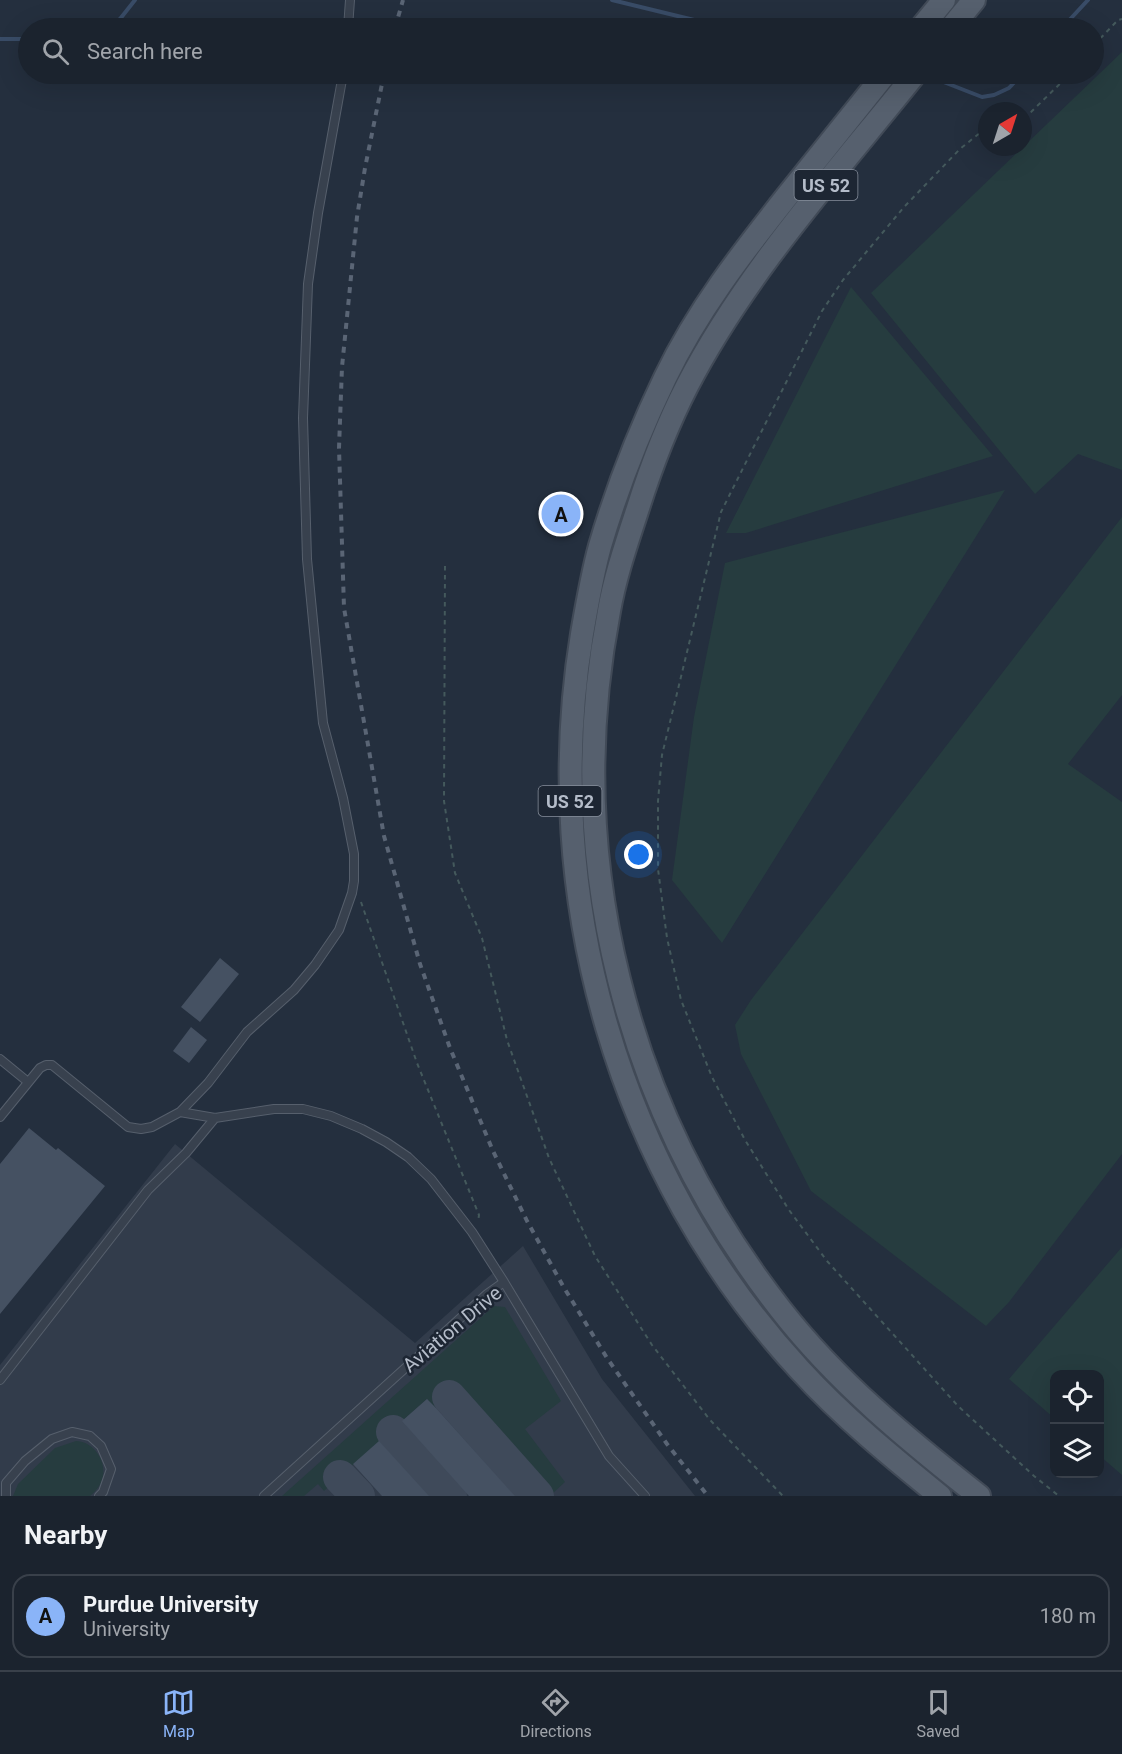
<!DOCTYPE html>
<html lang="en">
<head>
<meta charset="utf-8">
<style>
  body { margin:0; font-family:Roboto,sans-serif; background:#282f3a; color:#f1f3f6 }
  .controls { position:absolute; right:18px; bottom:18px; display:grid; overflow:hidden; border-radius:12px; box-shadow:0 6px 24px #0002 }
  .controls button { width:54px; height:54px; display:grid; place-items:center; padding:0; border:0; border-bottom:2px solid #39404a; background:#1b232e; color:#f1f3f6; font:30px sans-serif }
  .compass { position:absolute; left:978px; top:102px; width:54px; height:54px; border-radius:50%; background:#1b232e; box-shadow:0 6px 24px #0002; rotate:39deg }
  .you { position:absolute; left:639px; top:855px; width:21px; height:21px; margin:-15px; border:4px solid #fff; border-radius:50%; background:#1a73e8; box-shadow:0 0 0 9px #1a73e833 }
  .badge { display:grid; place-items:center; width:39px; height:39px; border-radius:50%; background:#8ab4f8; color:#111; font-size:20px; font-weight:700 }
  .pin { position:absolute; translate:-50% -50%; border:3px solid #fff; box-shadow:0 2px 6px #0006 }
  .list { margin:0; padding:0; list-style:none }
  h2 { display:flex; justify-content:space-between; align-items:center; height:78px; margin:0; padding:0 24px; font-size:26px }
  h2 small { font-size:20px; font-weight:400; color:#a0a4aa }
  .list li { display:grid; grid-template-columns:39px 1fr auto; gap:18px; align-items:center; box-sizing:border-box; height:84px; margin:0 12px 12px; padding:0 12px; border:2px solid #39404a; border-radius:18px }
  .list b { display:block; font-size:22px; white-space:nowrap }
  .list p { margin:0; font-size:20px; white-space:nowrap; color:#a0a4aa }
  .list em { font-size:20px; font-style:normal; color:#a0a4aa }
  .icon { flex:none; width:33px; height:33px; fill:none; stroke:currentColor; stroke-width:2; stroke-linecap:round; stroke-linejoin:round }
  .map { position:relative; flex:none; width:1122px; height:1496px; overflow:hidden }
  .search { position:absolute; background:#1b232e; box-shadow:0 6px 24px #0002; left:18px; right:18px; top:18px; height:66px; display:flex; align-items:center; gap:15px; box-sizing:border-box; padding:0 21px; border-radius:33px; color:#a0a4aa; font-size:22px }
  .sheet { height:174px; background:#1b232e }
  nav { display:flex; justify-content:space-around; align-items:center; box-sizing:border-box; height:84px; border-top:2px solid #39404a; background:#1b232e; font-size:16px; color:#a0a4aa }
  nav a { display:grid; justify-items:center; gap:3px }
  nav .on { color:#8ab4f8 }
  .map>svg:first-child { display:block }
  .airport { fill:#323c4b }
  .green { fill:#263c3f }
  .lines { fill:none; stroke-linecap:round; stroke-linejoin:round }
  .stream { stroke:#394c67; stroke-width:4 }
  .taxiway { stroke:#3f4a5a; stroke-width:34 }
  .building { fill:#455162 }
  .service-casing { stroke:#565f6c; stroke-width:10 }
  .primary-casing { stroke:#414a57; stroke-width:26 }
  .path { stroke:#44595c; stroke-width:2; stroke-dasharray:4.5 4.5; stroke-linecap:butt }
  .service { stroke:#38414e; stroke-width:8 }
  .primary { stroke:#56606e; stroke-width:22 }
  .rail { stroke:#5a6575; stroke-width:4; stroke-dasharray:6 6; stroke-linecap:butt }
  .labels { text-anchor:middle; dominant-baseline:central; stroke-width:5; stroke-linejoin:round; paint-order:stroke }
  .shield { fill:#1d2633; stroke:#878f9c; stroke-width:1.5 }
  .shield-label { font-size:18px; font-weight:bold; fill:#b4bcc9 }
  .street-label { font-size:20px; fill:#b4bcc9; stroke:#1d2633 }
</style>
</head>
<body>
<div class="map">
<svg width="1122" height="1496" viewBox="0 0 1122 1496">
  <rect width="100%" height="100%" fill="#242f3e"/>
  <path class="airport" d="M 175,1144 L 415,1343 L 523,1246 L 602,1379 L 695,1496 L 0,1496 L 0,1365 Z"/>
  <path class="green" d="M 1122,52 L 1122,470 L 1078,454 L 1035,494 L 871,293 Z
    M 851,287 L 993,456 L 746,533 L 726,533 Z
    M 1005,490 L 722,943 L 672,880 L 694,717 L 725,563 Z
    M 1122,517 L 1122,695 L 1068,764 L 1122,802 L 1122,1154 L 1009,1302 L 986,1326 L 811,1191 L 741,1054 L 735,1025 L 751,1000 Z
    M 1122,1247 L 1122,1475 L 1100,1456 L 1100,1374 L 1054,1374 L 1054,1418 L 1009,1379 Z
    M 494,1306 L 505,1307 L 561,1401 L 525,1429 L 565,1482 L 551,1495 L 544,1492 L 453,1393 L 436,1408 L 427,1399 L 324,1491 L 318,1484 L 304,1496 L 282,1496 Z
    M 76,1441 C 92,1441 106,1459 103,1476 C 102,1484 96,1491 90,1496 L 13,1496 L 18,1484 L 55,1448 Z"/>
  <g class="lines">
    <path class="stream" d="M 612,0 L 727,28
      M 107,28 L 120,19 L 135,0
      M 1062,28 L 1088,0
      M 0,39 L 28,39
      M 941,81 L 982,97 L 994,95 L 1009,88 L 1022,74"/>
    <path class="taxiway" d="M 449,1397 L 537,1496
      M 393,1432 L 450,1496
      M 340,1477 L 358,1496"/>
  </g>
  <path class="building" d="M 220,958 L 239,974 L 200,1022 L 181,1007 Z
    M 191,1027 L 207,1040 L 189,1063 L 173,1051 Z
    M 29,1128 L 56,1150 L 58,1148 L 105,1186 L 0,1314 L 0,1164 Z
    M 427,1399 L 436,1408 L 515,1496 L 469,1496 L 402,1421 Z
    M 379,1441 L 429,1496 L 382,1496 L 353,1464 Z"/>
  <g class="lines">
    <defs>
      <path id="service" d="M 348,28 L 350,0
        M 0,1059 L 28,1082
        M 180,1112 L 208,1083 L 247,1032 L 294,990 L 315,965 L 339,930 L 352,893 L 354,881 L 354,854 L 343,798 L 323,723 L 307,559 L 303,418 L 308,284 L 318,213 L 343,74
        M 0,1117 L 40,1068 L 46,1065 L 52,1065 L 128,1127 L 141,1129 L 152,1127 L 180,1112 L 215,1118 L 274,1109 L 303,1109 L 331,1116 L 362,1129 L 386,1142 L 408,1157 L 431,1179 L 472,1232 L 504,1282
        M 0,1380 L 148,1190 L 186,1153 L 215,1118
        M 6,1496 L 6,1483 L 25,1461 L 52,1439 L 72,1432 L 90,1436 L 101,1446 L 111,1469 L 103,1492 L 99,1496
        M 264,1496 L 487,1294 L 504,1282 L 609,1456 L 645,1496"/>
      <path id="primary" d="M 921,28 L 944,0
        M 951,28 L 974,0
        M 885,74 C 853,114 820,155 788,195 C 742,253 697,311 665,378 C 639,432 617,488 600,546 C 592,575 587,605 582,634 C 539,897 619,1174 800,1370 C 843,1417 892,1457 940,1496
        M 915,74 C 836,173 746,272 687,386 C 667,425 651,467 638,508 C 627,542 615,576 609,611 C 561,859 626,1112 781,1310 C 837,1382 908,1440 979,1496"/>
    </defs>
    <use href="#service" class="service-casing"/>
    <use href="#primary" class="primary-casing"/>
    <path class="path" d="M 1094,45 L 1118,20 L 1122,19
      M 1023,117 L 1031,112 L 1070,74
      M 987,130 L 981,132 L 960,149 L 904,207 L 843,280 L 822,311 L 721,512 L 662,755 L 658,801 L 658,869 L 667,938 L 681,1000 L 712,1077 L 745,1140 L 789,1210 L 827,1261 L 958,1406 L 1034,1476 L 1059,1496
      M 445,566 L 444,801 L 455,873 L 482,938 L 507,1040 L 549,1158 L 595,1256 L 652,1345 L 710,1420 L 783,1496
      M 361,902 L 417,1063 L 479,1215 L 478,1222"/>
    <use href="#service" class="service"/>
    <use href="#primary" class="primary"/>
    <path class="rail" d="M 395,28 L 403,0
      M 384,74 L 365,168 L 357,217 L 342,367 L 339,448 L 344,608 L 384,836 L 420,964 L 450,1048 L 493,1151 L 527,1221 L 563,1286 L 607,1358 L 667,1444 L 708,1496"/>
  </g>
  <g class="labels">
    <g class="shield">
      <rect x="794.5" y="170" width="63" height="30" rx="4.5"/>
      <rect x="538.5" y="786" width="63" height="30" rx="4.5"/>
    </g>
    <g class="shield-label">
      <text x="826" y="185">US 52</text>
      <text x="570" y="801">US 52</text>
    </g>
    <g class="street-label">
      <text transform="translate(452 1329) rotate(-40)">Aviation Drive</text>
    </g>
  </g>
</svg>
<div class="controls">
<button><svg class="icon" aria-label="locate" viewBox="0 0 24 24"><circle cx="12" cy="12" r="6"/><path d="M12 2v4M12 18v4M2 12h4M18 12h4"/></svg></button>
<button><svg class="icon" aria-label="layers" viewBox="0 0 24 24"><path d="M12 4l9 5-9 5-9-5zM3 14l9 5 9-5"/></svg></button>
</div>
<svg class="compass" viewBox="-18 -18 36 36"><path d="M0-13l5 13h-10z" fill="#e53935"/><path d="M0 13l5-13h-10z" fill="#a0a4aa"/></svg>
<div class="you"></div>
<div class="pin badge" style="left:561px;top:514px">A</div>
<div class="search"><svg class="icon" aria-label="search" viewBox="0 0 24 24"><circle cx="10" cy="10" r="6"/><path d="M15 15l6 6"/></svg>Search here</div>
</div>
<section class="sheet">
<h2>Nearby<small></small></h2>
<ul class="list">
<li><span class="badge">A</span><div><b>Purdue University</b><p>University</p></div><em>180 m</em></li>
</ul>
</section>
<nav>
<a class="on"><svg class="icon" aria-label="map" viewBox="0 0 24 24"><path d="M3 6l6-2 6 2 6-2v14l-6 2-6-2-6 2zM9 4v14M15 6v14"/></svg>Map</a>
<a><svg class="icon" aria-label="directions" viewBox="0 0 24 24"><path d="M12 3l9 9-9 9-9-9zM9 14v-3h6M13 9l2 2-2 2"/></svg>Directions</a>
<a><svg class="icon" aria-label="saved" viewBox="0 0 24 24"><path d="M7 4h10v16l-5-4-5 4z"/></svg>Saved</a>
</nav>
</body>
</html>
